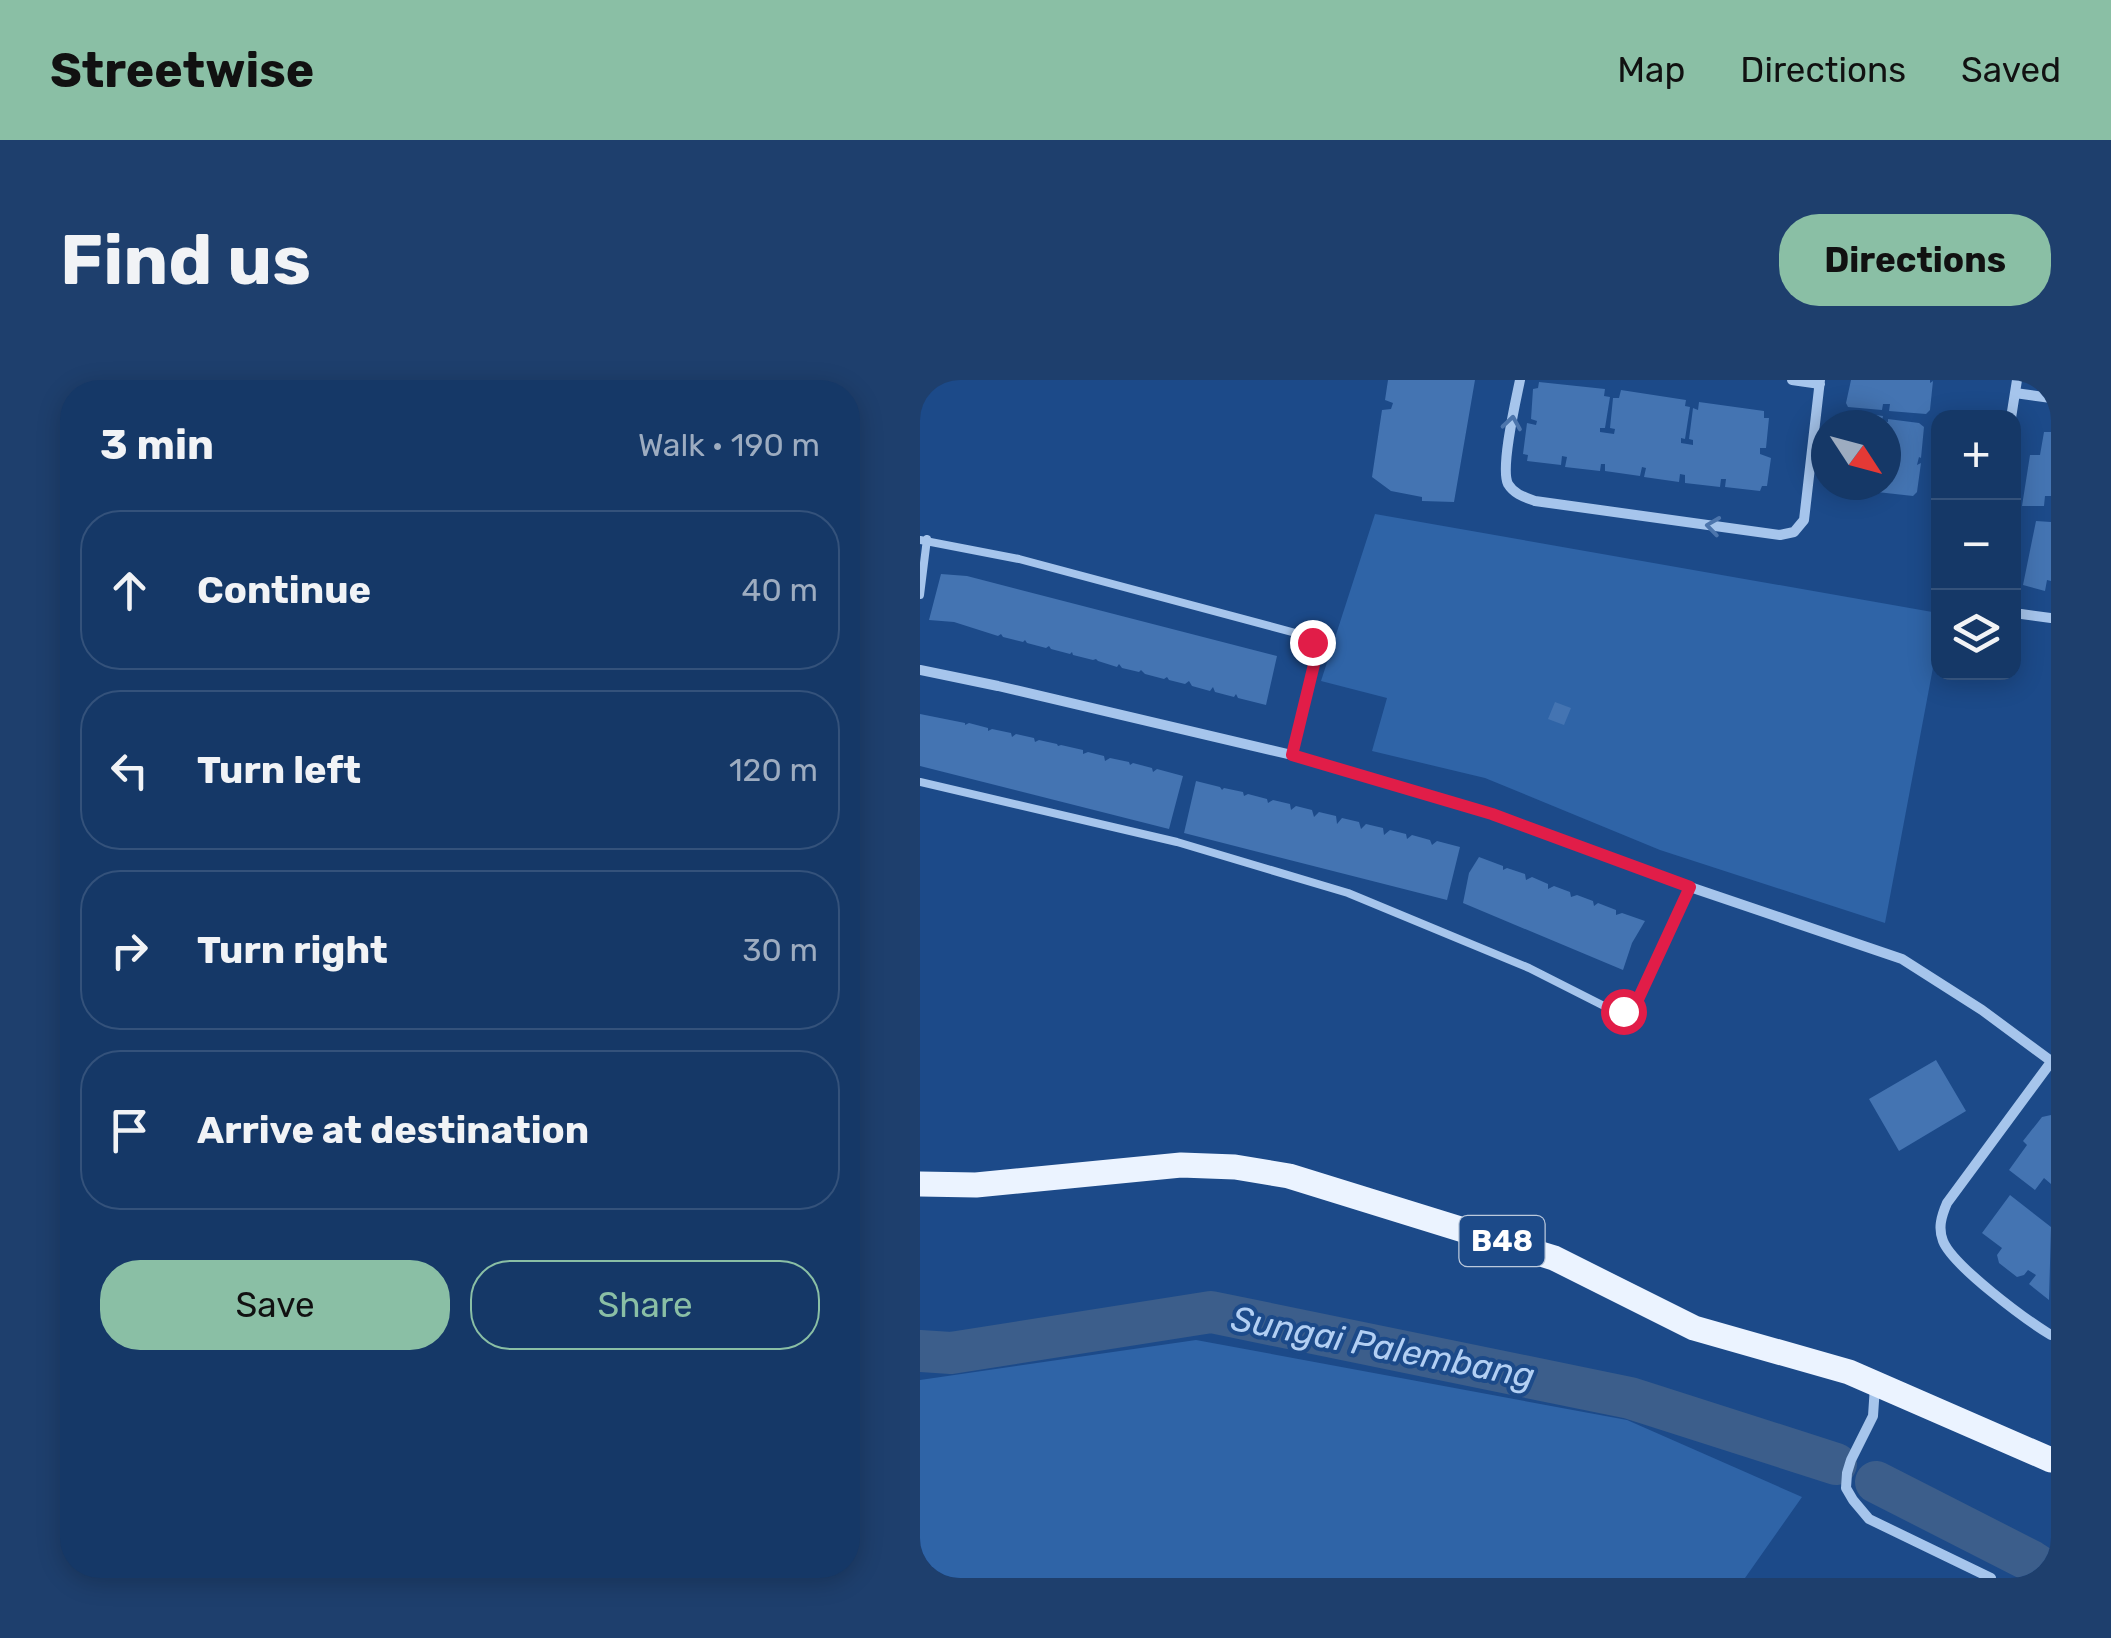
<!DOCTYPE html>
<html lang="en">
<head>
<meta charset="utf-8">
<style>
  body { margin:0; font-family:Rubik,sans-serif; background:#1e3f6d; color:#f1f3f6 }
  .controls { position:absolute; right:30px; top:30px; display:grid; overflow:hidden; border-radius:20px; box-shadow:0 5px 25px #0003 }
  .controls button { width:90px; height:90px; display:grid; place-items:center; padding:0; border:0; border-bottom:2px solid #34527b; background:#153867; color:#f1f3f6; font:50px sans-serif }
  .compass { position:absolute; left:891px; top:30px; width:90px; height:90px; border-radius:50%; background:#153867; box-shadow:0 5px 25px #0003; rotate:126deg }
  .stop { position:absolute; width:30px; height:30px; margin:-22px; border:8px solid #e11d48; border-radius:50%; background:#fff }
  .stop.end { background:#e11d48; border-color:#fff; box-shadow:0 2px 10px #0008 }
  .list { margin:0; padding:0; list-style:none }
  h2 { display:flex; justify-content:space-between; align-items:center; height:130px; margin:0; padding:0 40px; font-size:42px }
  h2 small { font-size:32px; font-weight:400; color:#9dacc0 }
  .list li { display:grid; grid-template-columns:65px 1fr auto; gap:30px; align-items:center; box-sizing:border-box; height:160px; margin:0 20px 20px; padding:0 20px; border:2px solid #34527b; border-radius:40px }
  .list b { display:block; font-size:38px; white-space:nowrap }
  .list em { font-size:32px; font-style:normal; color:#9dacc0 }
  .actions { display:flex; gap:20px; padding:30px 40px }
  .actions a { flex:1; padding:22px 0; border:2px solid #8abfa5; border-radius:40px; text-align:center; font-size:35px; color:#8abfa5 }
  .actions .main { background:#8abfa5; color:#111 }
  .icon { flex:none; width:55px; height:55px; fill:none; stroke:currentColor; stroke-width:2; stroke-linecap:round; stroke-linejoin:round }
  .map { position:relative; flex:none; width:1131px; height:1198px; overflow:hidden; border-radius:40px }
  header { display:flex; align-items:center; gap:60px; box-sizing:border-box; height:140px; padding:0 50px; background:#8abfa5; color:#111 }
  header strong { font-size:48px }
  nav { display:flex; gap:55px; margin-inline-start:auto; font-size:35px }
  .intro { display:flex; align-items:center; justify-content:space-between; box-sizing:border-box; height:240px; padding:0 60px }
  h1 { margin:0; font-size:70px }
  .button { padding:25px 45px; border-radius:40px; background:#8abfa5; color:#111; font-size:35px; font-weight:700 }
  main { display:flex; gap:60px; padding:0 60px }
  aside { flex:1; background:#153867; border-radius:40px; box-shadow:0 5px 25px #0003 }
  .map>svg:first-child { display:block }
  .green { fill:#2f64a7 }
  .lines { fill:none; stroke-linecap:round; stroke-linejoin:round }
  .river { stroke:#3c5e8b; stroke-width:42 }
  .building { fill:#4474b2 }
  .lane { stroke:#a6c5ec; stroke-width:8 }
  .street { stroke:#a6c5ec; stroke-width:10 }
  .primary { stroke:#ebf3ff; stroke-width:25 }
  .oneway { stroke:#4c75ac }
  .route { stroke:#e11d48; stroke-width:12 }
  .labels { text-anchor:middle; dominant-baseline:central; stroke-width:8; stroke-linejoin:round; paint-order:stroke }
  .shield { fill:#1c4a89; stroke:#bbc9dc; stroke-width:2.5 }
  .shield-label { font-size:30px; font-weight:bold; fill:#fff }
  .water-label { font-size:35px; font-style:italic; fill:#b2cff3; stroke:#1c4a89 }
</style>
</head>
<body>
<header>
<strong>Streetwise</strong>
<nav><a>Map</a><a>Directions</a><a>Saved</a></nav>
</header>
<div class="intro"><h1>Find us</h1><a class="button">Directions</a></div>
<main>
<aside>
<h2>3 min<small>Walk · 190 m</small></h2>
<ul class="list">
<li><svg class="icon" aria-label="ahead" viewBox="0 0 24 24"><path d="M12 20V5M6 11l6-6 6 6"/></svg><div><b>Continue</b></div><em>40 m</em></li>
<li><svg class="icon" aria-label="left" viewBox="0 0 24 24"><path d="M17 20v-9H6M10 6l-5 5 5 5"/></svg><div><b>Turn left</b></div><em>120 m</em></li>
<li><svg class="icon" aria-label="right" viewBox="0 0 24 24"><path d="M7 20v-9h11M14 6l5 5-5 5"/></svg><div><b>Turn right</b></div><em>30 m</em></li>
<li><svg class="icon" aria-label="arrive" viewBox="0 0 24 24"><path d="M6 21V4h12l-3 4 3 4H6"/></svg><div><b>Arrive at destination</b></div></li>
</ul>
<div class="actions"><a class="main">Save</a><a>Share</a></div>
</aside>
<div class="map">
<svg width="1131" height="1198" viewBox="0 0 1131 1198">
  <rect width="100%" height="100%" fill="#1c4a89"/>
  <path class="green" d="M 455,134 L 1018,233 L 1018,261 L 965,543 L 740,470 L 565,398 L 452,371 L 467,318 L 401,301 Z
    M 276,960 L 707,1040 L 882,1117 L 825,1198 L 0,1198 L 0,1000 Z"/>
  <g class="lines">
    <path class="river" d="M 0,971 L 31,973 L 291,932 L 710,1018 L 916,1084
      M 956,1102 L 1111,1181 L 1131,1194"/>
  </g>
  <path class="building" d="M 468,0 L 555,0 L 534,122 L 502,121 L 502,117 L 471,111 L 452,97 L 462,30 L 471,29 L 473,23 L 465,20 Z
    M 931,0 L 1010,0 L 1010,3 L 1013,1 L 1010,30 L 1006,34 L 969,31 L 970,24 L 963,24 L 962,30 L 928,27 L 926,23 Z
    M 619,2 L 685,9 L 684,16 L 690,17 L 685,48 L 680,48 L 680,52 L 694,54 L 695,49 L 690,48 L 693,18 L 699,18 L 701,10 L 766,20 L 765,26 L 770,27 L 765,59 L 761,58 L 761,63 L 773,65 L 773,60 L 769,59 L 773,28 L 778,30 L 779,22 L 844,31 L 844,38 L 849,38 L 846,68 L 840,68 L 840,74 L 851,78 L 847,106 L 842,106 L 840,111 L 805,107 L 806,99 L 801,99 L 800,107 L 765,103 L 765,95 L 760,94 L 759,102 L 724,97 L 726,88 L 722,87 L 720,96 L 685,91 L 685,84 L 681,84 L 680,91 L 645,87 L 647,77 L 642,76 L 641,85 L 607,81 L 608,75 L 603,74 L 607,43 L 616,45 L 617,41 L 611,39 L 613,9 L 618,8 Z
    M 933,32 L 963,36 L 962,41 L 968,42 L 968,39 L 999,43 L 1004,47 L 1001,78 L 999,77 L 997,85 L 1001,83 L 997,112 L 993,116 L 957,112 L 957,105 L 966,105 L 966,45 L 925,45 L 926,37 Z
    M 1124,52 L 1131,52 L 1131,116 L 1125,116 L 1124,126 L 1102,126 L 1110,75 L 1120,75 Z
    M 908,105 L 950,105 L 950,112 L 908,108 Z
    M 1116,141 L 1131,142 L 1131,201 L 1127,200 L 1125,211 L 1103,205 Z
    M 21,194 L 47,196 L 357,276 L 346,325 L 318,318 L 316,314 L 314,317 L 295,312 L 293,307 L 290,311 L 272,306 L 269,301 L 265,304 L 249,300 L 247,297 L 244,299 L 225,294 L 221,290 L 219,292 L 202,288 L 199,284 L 197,287 L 178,281 L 176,279 L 173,280 L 153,275 L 152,272 L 150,274 L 131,269 L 129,266 L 126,268 L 107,263 L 105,260 L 103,262 L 83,257 L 81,254 L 78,256 L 34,242 L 9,240 Z
    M 635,322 L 651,328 L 644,345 L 628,339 Z
    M 0,334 L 45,343 L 45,345 L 49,343 L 68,348 L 68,351 L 72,349 L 91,353 L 92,357 L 96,354 L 114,358 L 115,362 L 119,360 L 137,364 L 138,366 L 141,365 L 163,370 L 163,374 L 168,372 L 184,376 L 185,381 L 190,378 L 209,382 L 210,385 L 213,383 L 232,388 L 233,392 L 237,389 L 263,396 L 249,449 L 0,386 Z
    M 276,401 L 300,407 L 302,410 L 304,408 L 323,412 L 324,416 L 328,414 L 347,419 L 348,423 L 353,420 L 370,424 L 371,430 L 376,426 L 392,430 L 394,437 L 399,432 L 416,436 L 417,444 L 422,438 L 439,442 L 441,449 L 446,444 L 463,448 L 464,455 L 470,450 L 486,454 L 487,459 L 492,455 L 510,460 L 512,465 L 517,461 L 540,467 L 527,520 L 264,453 Z
    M 559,477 L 583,486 L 583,490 L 587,488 L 605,494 L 606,500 L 612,497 L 628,504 L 628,509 L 634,506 L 650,512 L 651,517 L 657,515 L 673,521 L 674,526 L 678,523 L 696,530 L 696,535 L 702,533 L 725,541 L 712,563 L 703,590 L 543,523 L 549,493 Z
    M 1016,680 L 1046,731 L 979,771 L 949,719 Z
    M 1131,735 L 1131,804 L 1124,798 L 1115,810 L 1089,790 L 1107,765 L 1103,761 L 1122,737 Z
    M 1090,815 L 1131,847 L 1129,920 L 1109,904 L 1116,895 L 1108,890 L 1104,895 L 1097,897 L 1079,883 L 1077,875 L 1082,868 L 1062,853 Z"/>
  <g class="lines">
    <path class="lane" d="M 0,160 L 99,179 L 383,255 L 392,262 L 397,272 L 372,375
      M 0,215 L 7,159
      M 0,402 L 257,462 L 428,513 L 609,588 L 686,627 L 703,631 L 715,625 L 770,507"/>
    <path class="street" d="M 600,0 C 596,20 580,88 588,104 C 594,114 604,117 615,121 L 860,155 L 874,152 L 884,140 L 900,0
      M 872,0 L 900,4
      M 1095,13 L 1131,18
      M 1091,38 L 1097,0
      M 1094,233 L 1131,238
      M 0,290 L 78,306 L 372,375 L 572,434 L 770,507 L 982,579 L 1062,630 L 1131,681
      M 1131,682 L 1027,823 C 1021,837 1018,848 1023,861 C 1033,886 1106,940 1131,955
      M 955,1006 L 953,1036 L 931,1080 L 927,1093 L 926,1108 L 933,1120 L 949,1139 L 1071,1198"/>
    <path class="primary" d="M 0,804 L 56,805 L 261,785 L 315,787 L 369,796 L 634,878 L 774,948 L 929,992 L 1131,1080"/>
  </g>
  <defs><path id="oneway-chevron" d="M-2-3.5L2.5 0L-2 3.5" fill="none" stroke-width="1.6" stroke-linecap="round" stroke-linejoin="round" transform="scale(2.5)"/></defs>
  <g class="oneway">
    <use href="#oneway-chevron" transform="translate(592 43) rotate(-81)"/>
    <use href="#oneway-chevron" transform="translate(793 146) rotate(-172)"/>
  </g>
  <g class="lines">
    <path class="route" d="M 392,262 L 397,272 L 372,375 L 572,434 L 770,507 L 715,626 L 703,631"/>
  </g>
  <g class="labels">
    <rect class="shield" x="539.5" y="836" width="85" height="50" rx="8"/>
    <g class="shield-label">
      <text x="582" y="861">B48</text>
    </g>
    <g class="water-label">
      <text transform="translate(463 967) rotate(11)">Sungai Palembang</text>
    </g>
  </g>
</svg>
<div class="controls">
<button>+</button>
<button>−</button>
<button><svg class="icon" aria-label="layers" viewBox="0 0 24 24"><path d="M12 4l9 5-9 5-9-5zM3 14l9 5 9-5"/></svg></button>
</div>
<svg class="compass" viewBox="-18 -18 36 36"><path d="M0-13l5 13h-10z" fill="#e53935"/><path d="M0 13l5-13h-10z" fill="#9dacc0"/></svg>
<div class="stop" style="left:703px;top:631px"></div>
<div class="stop end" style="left:392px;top:262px"></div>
</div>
</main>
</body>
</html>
